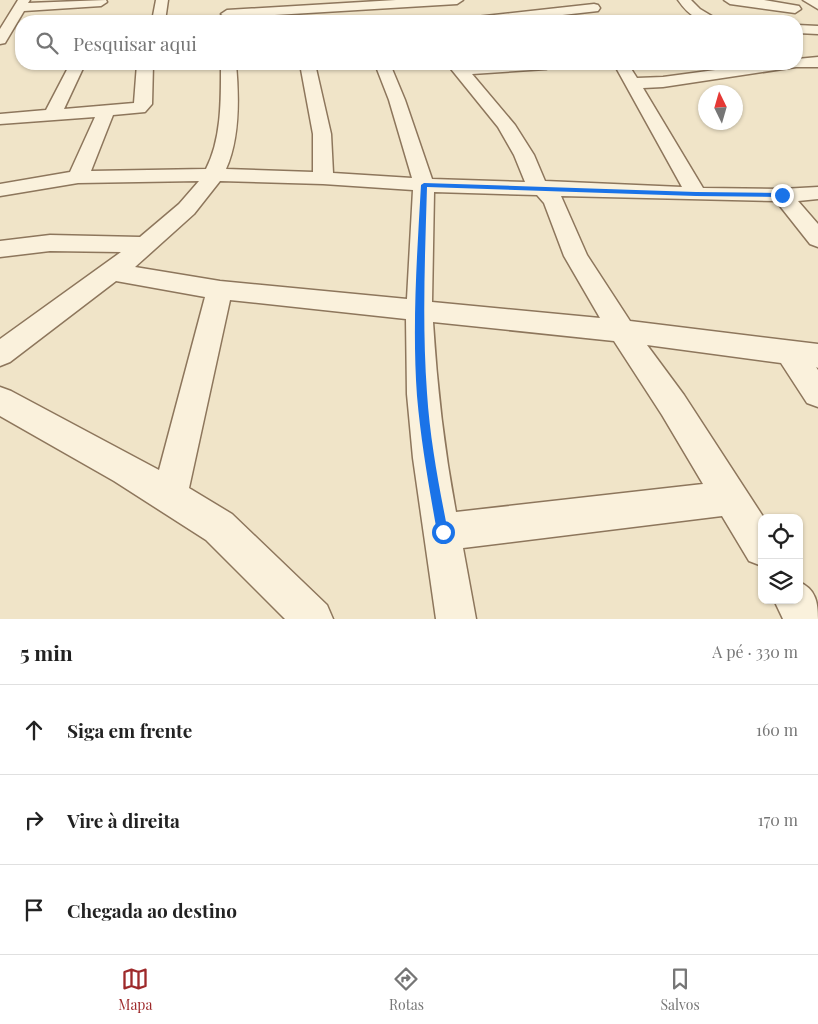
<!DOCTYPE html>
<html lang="pt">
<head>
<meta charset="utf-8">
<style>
  body { margin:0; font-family:"Playfair Display",serif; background:#f6f6f6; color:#222 }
  .controls { position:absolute; right:15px; bottom:15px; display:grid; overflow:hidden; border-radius:10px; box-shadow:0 1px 4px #0004 }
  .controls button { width:45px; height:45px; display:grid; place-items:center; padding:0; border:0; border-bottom:1px solid #e0e0e0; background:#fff; color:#222; font:25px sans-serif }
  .compass { position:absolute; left:698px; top:85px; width:45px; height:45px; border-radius:50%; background:#fff; box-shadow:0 1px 4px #0004; rotate:355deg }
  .stop { position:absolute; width:15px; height:15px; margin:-11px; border:4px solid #1a73e8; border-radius:50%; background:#fff }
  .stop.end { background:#1a73e8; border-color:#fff; box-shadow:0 1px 5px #0008 }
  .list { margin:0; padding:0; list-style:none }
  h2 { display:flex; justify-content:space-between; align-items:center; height:65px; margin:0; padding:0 20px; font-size:21px }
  h2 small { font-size:16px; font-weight:400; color:#767676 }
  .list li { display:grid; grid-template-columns:32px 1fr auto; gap:15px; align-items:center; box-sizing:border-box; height:90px; padding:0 20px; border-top:1px solid #e0e0e0 }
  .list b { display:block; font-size:19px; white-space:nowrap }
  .list em { font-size:16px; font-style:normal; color:#767676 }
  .icon { flex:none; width:28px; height:28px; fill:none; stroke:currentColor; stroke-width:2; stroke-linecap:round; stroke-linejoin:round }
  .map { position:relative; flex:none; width:818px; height:619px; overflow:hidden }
  .search { position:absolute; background:#fff; box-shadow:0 1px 4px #0004; left:15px; right:15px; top:15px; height:55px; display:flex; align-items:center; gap:12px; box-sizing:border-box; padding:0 18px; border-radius:20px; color:#767676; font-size:19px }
  .sheet { height:335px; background:#fff }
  nav { display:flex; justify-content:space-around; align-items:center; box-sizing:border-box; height:70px; border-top:1px solid #e0e0e0; background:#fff; font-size:14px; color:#767676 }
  nav a { display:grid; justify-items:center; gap:2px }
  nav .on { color:#9e2a2b }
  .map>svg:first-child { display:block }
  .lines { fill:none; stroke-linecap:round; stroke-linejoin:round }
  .minor-casing { stroke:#8d765c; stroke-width:3 }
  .minor { fill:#faf1dc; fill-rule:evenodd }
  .route { fill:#1a73e8 }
</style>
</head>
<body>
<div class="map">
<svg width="818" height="619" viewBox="0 0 818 619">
  <rect width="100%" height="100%" fill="#f0e4c8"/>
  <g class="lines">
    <defs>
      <path id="minor" d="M 18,0 L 30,0 L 28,3 L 106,0 L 107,2 L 101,6 L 24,11 L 5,43 L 0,44 L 0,29 Z
        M 156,0 L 168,0 L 165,21 L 152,21 Z
        M 396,0 L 463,0 L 457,4 L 227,18 L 221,14 L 227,10 Z
        M 678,0 L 691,0 L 700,9 L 720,21 C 699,22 690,17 678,0 Z
        M 724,0 L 764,0 L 799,6 L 801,9 L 795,13 L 730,4 Z
        M 803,0 L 818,0 L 818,9 Z
        M 594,4 L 598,5 L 600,8 L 598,11 L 509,21 L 469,21 L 476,17 Z
        M 797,25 L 818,26 L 818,34 L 797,33 Z
        M 818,57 L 818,67 L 796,67 L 663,87 L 643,88 L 703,188 L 782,189 L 818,187 L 818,199 L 798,201 L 818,224 L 818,247 L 810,244 L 776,201 L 561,196 L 587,255 L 630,321 L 818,344 L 818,368 L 816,367 L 818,370 L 818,407 L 807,403 L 781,363 L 647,345 L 684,395 L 764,518 L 762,518 L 762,566 L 749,561 L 722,516 L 463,548 L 476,619 L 436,619 L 413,458 L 407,394 L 406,319 L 230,300 L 189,488 L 232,514 L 327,605 L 333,619 L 285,619 L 206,540 L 114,481 L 0,416 L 0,387 L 11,391 L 159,470 L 205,297 L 116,281 L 10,362 L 0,366 L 0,339 L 121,252 L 50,251 L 0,257 L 0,241 L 50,235 L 140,237 L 179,204 L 199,181 L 78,183 L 0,196 L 0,184 L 70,172 L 95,117 L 0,124 L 0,114 L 46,110 L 70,64 L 85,64 L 64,109 L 134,103 L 137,64 L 153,64 L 152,104 L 145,112 L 113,115 L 91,171 L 206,169 C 222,138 221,98 221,64 L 236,64 C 239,97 240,138 226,169 L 313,172 L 313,134 L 300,64 L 315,64 L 331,134 L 333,173 L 412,178 L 389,100 L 375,64 L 390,64 L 405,100 L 432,179 L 525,182 L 514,155 L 498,127 L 447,64 L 553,64 L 551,67 L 546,69 L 472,74 L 515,125 L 534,155 L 545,181 L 682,187 L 614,64 L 628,64 L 637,78 L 663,77 L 760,64 L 797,64 L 797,59 ZM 220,181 L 323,184 L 413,190 L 407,299 L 220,281 L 135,267 L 194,214 ZM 434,192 L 537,195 L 544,203 L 564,256 L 600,318 L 432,302 ZM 433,322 L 614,341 L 662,415 L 703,484 L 456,512 C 444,448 437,387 433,322 Z
        M 799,582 C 816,589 818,603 818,619 L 783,619 L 774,600 L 799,600 Z"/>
    </defs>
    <use href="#minor" class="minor-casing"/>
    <use href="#minor" class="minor"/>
  </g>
  <path class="route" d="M 424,183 L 696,192 L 782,193 L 785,195 L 782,197 L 696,196 L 427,187 C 425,256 422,324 427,393 C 430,440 439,486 448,532 L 447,536 L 443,538 L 439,536 L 437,532 C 429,487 421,442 417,396 C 412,326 417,255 421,185 Z"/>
</svg>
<div class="controls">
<button><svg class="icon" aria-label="locate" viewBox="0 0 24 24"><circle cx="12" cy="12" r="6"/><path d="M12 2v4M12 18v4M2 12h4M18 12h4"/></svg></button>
<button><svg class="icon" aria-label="layers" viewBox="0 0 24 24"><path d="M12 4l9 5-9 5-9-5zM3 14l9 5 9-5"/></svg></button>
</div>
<svg class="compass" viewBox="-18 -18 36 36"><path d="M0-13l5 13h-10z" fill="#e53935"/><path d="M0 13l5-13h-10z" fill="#767676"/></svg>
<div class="stop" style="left:443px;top:532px"></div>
<div class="stop end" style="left:782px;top:195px"></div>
<div class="search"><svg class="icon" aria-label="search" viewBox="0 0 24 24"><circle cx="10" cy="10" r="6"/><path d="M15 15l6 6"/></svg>Pesquisar aqui</div>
</div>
<section class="sheet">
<h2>5 min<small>A pé · 330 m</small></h2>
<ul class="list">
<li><svg class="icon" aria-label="ahead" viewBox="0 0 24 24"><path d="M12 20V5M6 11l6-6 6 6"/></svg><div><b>Siga em frente</b></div><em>160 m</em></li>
<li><svg class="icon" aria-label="right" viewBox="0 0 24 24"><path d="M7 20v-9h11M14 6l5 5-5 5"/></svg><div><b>Vire à direita</b></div><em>170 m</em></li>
<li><svg class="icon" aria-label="arrive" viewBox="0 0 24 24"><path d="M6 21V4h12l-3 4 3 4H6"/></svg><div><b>Chegada ao destino</b></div></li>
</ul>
</section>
<nav>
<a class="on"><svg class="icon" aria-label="map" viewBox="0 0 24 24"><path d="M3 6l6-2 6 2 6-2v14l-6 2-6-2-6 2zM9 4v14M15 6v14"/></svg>Mapa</a>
<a><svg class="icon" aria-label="directions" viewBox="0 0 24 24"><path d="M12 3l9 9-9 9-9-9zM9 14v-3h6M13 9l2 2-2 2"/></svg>Rotas</a>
<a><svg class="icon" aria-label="saved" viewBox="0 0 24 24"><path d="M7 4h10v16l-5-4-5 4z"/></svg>Salvos</a>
</nav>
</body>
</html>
